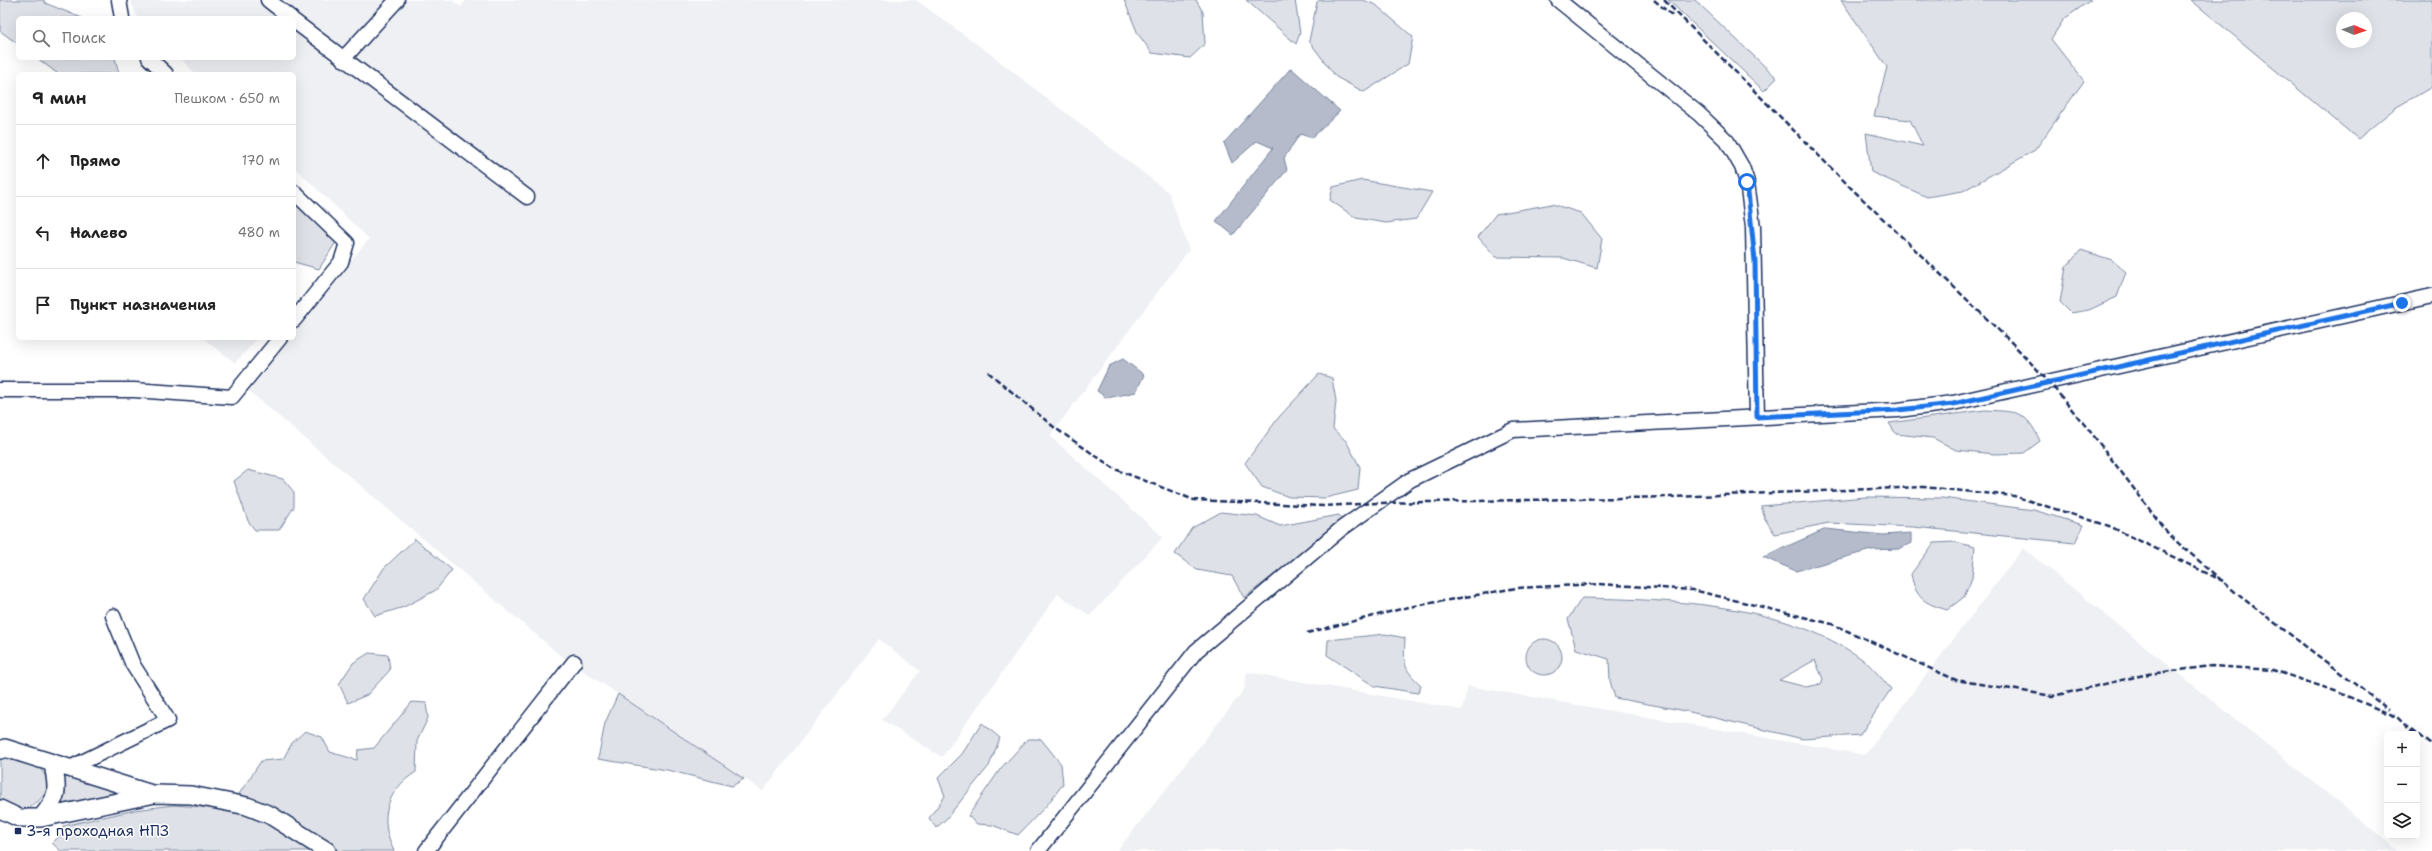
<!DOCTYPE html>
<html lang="ru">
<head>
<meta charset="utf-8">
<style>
  body { margin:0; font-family:"Shantell Sans",sans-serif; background:#f6f6f6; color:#222 }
  .controls { position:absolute; right:12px; bottom:12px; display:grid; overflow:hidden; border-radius:6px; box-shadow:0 4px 16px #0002 }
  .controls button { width:36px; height:36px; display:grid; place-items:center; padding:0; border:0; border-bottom:1px solid #e0e0e0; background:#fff; color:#222; font:20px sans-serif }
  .compass { position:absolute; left:2336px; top:12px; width:36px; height:36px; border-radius:50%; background:#fff; box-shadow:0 4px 16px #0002; rotate:92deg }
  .stop { position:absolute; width:12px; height:12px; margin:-9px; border:3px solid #1a73e8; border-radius:50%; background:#fff }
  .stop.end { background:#1a73e8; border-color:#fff; box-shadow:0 1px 4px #0008 }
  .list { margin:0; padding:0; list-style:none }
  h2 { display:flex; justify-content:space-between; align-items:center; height:52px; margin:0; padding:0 16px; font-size:17px }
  h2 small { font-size:13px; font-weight:400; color:#767676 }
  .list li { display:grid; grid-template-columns:26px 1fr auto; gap:12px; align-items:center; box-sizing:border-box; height:72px; padding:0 16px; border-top:1px solid #e0e0e0 }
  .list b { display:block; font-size:15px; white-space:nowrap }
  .list em { font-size:13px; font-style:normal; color:#767676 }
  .icon { flex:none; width:22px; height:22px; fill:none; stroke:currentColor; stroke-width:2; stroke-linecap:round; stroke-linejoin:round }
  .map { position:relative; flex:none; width:2432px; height:851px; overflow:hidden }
  .search { position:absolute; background:#fff; box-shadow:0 4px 16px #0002; left:16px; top:16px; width:280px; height:44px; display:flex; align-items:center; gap:10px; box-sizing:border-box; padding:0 14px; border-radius:6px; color:#767676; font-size:15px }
  .panel { position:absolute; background:#fff; box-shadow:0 4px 16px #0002; left:16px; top:72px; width:280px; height:268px; border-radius:6px }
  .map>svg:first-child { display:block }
  .built { fill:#eff0f4 }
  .green { fill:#dee1e7; stroke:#7c88a2; fill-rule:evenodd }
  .water { fill:#b5bbca; stroke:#77839f }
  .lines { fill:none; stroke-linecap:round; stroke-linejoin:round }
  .minor-casing { stroke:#1b2f5e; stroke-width:17 }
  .major-casing { stroke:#1b2f5e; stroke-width:20 }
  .minor { stroke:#fff; stroke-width:14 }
  .major { stroke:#fff; stroke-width:17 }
  .rail { stroke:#1b2f5e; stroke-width:2.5; stroke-dasharray:6 3; stroke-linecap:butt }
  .route { stroke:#1a73e8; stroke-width:5 }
  .poi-dot { fill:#1b2f5e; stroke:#fff; stroke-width:1.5 }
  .labels { text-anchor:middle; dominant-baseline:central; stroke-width:3; stroke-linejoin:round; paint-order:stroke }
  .poi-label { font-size:15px; fill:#1b2f5e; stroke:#fff; text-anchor:start }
</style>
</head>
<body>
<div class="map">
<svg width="2432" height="851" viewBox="0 0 2432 851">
  <rect width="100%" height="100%" fill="#fff"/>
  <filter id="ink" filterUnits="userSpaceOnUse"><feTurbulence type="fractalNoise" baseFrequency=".025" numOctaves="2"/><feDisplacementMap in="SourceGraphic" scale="8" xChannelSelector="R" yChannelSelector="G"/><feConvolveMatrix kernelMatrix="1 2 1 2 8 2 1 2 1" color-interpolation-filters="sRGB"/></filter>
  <g filter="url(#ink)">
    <path class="built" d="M 130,0 L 451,0 L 461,7 L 466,0 L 916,0 L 985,50 L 1169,193 L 1189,250 L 1050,436 L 1163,537 L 1090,616 L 1058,594 L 942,757 L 882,720 L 920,671 L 879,639 L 763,791 L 561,656 L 243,386 L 284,338 L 294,338 L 294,326 L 369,239 L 294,167 L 294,74 L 196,74 L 180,58 L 294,58 L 294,18 L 138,18 Z
      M 203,338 L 258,338 L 235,363 Z
      M 2023,548 L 2399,851 L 1117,851 L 1244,690 L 1247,672 L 1462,710 L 1468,686 L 1865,755 Z"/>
    <path class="green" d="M 0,0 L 44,0 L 45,3 L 82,18 L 18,18 L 18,44 L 0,31 Z
      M 1124,0 L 1196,0 L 1203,12 L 1205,44 L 1190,58 L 1152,53 L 1138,34 Z
      M 1246,0 L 1295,0 L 1300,33 L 1296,44 Z
      M 1320,0 L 1363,0 L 1376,5 L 1413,37 L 1408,64 L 1364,92 L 1336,77 L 1309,41 L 1317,2 Z
      M 1668,0 L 1695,0 L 1777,78 L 1764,91 Z
      M 1841,0 L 2091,0 L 2064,19 L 2051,39 L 2084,81 L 2035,150 L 1963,191 L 1927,197 L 1871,172 L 1866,133 L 1923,146 L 1910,120 L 1874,116 L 1887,67 Z
      M 2191,0 L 2432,0 L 2432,87 L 2395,108 L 2358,139 ZM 2342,18 L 2366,18 L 2366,42 L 2342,42 Z
      M 37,58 L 115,58 L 119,74 L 58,74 Z
      M 1362,180 L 1432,192 L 1416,219 L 1386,223 L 1356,218 L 1330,200 L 1333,187 Z
      M 294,201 L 338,239 L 319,269 L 294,262 Z
      M 1552,204 L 1581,213 L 1602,239 L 1597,268 L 1563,258 L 1496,257 L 1478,237 L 1496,214 Z
      M 2081,250 L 2112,260 L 2126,272 L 2117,297 L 2089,310 L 2071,313 L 2060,302 L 2066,267 Z
      M 1319,374 L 1332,378 L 1336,401 L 1333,429 L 1346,441 L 1360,467 L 1358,490 L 1325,498 L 1289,497 L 1262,487 L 1245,463 L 1279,417 Z
      M 1985,410 C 2018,412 2026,410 2040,441 L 2024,453 L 1994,454 L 1956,450 L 1933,438 L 1896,434 L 1889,423 Z
      M 248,470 L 283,479 L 294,492 L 294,507 L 279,530 L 255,530 L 248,521 L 234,481 Z
      M 1866,497 L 1942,498 L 2034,510 L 2083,525 L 2075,543 L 1913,527 L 1829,523 L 1775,534 L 1765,519 L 1761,506 Z
      M 1221,512 L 1257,516 L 1280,526 L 1339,515 L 1343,521 L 1244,598 L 1232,576 L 1197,570 L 1175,554 L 1192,528 Z
      M 415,539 L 452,570 L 436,590 L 404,607 L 375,616 L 364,599 L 384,568 Z
      M 1955,542 L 1975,547 L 1972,578 L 1964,597 L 1947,610 C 1924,603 1916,599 1911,574 L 1934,543 Z
      M 1582,598 C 1674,600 1784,603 1862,659 C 1872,666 1882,679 1891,689 L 1860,735 L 1803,739 L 1686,711 L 1615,698 L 1610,681 L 1609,659 L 1576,649 L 1568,619 ZM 1815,660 L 1823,679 L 1821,684 L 1806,687 L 1779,680 Z
      M 1385,634 L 1405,638 C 1404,663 1402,668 1421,685 L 1418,693 L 1374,686 L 1327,655 L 1328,640 Z
      M1526 657a18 18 0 1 1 36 0a18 18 0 1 1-36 0Z
      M 369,653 L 388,655 L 390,670 L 367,695 L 348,703 L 339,684 L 353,663 Z
      M 618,694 L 744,779 L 732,786 L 667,770 L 598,759 L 605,723 Z
      M 412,702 L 426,703 L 428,718 L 417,741 L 416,772 C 386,791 378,819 394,851 L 338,851 L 323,839 L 235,800 L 261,761 L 283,759 L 292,743 L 305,731 L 322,737 L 330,752 L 357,760 L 358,750 L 374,748 Z
      M 982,723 L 1000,738 L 989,766 L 946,819 L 936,828 L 929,818 L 945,796 L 938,778 L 962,754 Z
      M 1028,739 L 1041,739 L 1061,764 L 1063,784 L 1047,805 L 1018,835 L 992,825 L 977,824 L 968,816 L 1001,768 Z
      M 4,757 C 25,759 46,763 48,787 C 44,800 28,811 15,809 C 10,809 4,805 0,803 L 0,759 Z
      M 62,774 L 128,795 L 56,807 L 64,787 Z
      M 173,805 L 229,809 L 261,819 L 317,851 L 61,851 L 52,843 L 62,834 L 63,826 L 135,810 Z"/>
    <path class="water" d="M 1291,68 L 1340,111 L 1312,138 L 1300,134 L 1284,158 L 1287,170 L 1233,235 L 1216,221 L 1273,148 L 1257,141 L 1232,163 L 1224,143 Z
      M 1123,359 L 1144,375 L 1136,392 L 1107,398 L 1097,391 L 1109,366 Z
      M 1826,529 L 1883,535 L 1911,533 L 1911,543 L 1899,549 L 1871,550 L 1796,571 L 1763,557 Z"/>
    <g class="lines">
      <defs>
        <path id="minor" d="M 119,0 L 122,18
          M 268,0 L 291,18
          M 1558,0 L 1699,114 L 1727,141 L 1742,167 L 1747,182 L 1753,227 L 1757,417
          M 294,21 L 527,197
          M 149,58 L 166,74
          M 343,59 L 397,0
          M 294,192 L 347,243 L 341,262 L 294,320
          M 0,390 L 134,390 L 232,397 L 280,338
          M 68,769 L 168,720 L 133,665 L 113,616
          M 426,851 L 574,662
          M 1038,851 L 1196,651 L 1341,529 L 1410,480 L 1513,430 L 1898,410 L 1953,403 L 2432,296"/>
        <path id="major" d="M 0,750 L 5,748 L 152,794
          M 0,809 L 19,818 L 41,818 L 155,794 L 191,795 L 247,806 L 270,815 L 327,851
          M 41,818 C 59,797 58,790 53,764"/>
      </defs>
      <use href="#minor" class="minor-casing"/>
      <use href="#major" class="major-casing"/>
      <use href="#minor" class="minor"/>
      <use href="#major" class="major"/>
      <path class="rail" d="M 1654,0 L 1674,17
        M 1664,0 L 1849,186 L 2012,343 L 2049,382 L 2093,435 L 2170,536 L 2241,597 L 2389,710
        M 988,372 L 1055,428 L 1115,469 L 1194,500 L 1323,506 L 1378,503 L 1672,497 L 1923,487 L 2014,496 L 2109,526 L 2223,581
        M 1307,633 L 1409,607 L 1516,588 L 1599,584 L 1693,590 L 1832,624 L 1956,680 L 2053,696 L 2148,674 L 2212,666 L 2273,670 L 2335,691 L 2397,717 L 2414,734
        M 2412,729 L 2432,745"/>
    </g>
  </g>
  <g class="lines" filter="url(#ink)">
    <path class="route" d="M 1747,182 L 1755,261 L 1757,417 L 1898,410 L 1953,404 L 2402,303"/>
  </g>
  <rect class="poi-dot" x="14" y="827" width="8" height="8" rx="2"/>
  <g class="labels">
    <g class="poi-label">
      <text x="26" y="831">3-я проходная НПЗ</text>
    </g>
  </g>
</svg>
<div class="controls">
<button>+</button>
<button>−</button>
<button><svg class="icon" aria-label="layers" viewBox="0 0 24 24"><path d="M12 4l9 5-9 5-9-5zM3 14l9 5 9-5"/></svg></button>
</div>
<svg class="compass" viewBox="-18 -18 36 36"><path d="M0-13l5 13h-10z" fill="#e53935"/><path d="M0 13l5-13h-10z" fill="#767676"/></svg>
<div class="stop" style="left:1747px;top:182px"></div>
<div class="stop end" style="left:2402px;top:303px"></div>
<div class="search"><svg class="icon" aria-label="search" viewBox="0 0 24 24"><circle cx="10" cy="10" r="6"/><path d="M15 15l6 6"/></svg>Поиск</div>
<section class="panel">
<h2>9 мин<small>Пешком · 650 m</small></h2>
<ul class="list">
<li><svg class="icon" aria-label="ahead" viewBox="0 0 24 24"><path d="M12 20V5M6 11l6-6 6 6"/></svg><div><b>Прямо</b></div><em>170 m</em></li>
<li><svg class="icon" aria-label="left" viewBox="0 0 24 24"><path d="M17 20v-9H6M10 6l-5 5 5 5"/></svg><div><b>Налево</b></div><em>480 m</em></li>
<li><svg class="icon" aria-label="arrive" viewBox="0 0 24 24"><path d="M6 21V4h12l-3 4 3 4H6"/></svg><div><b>Пункт назначения</b></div></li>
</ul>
</section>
</div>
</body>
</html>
